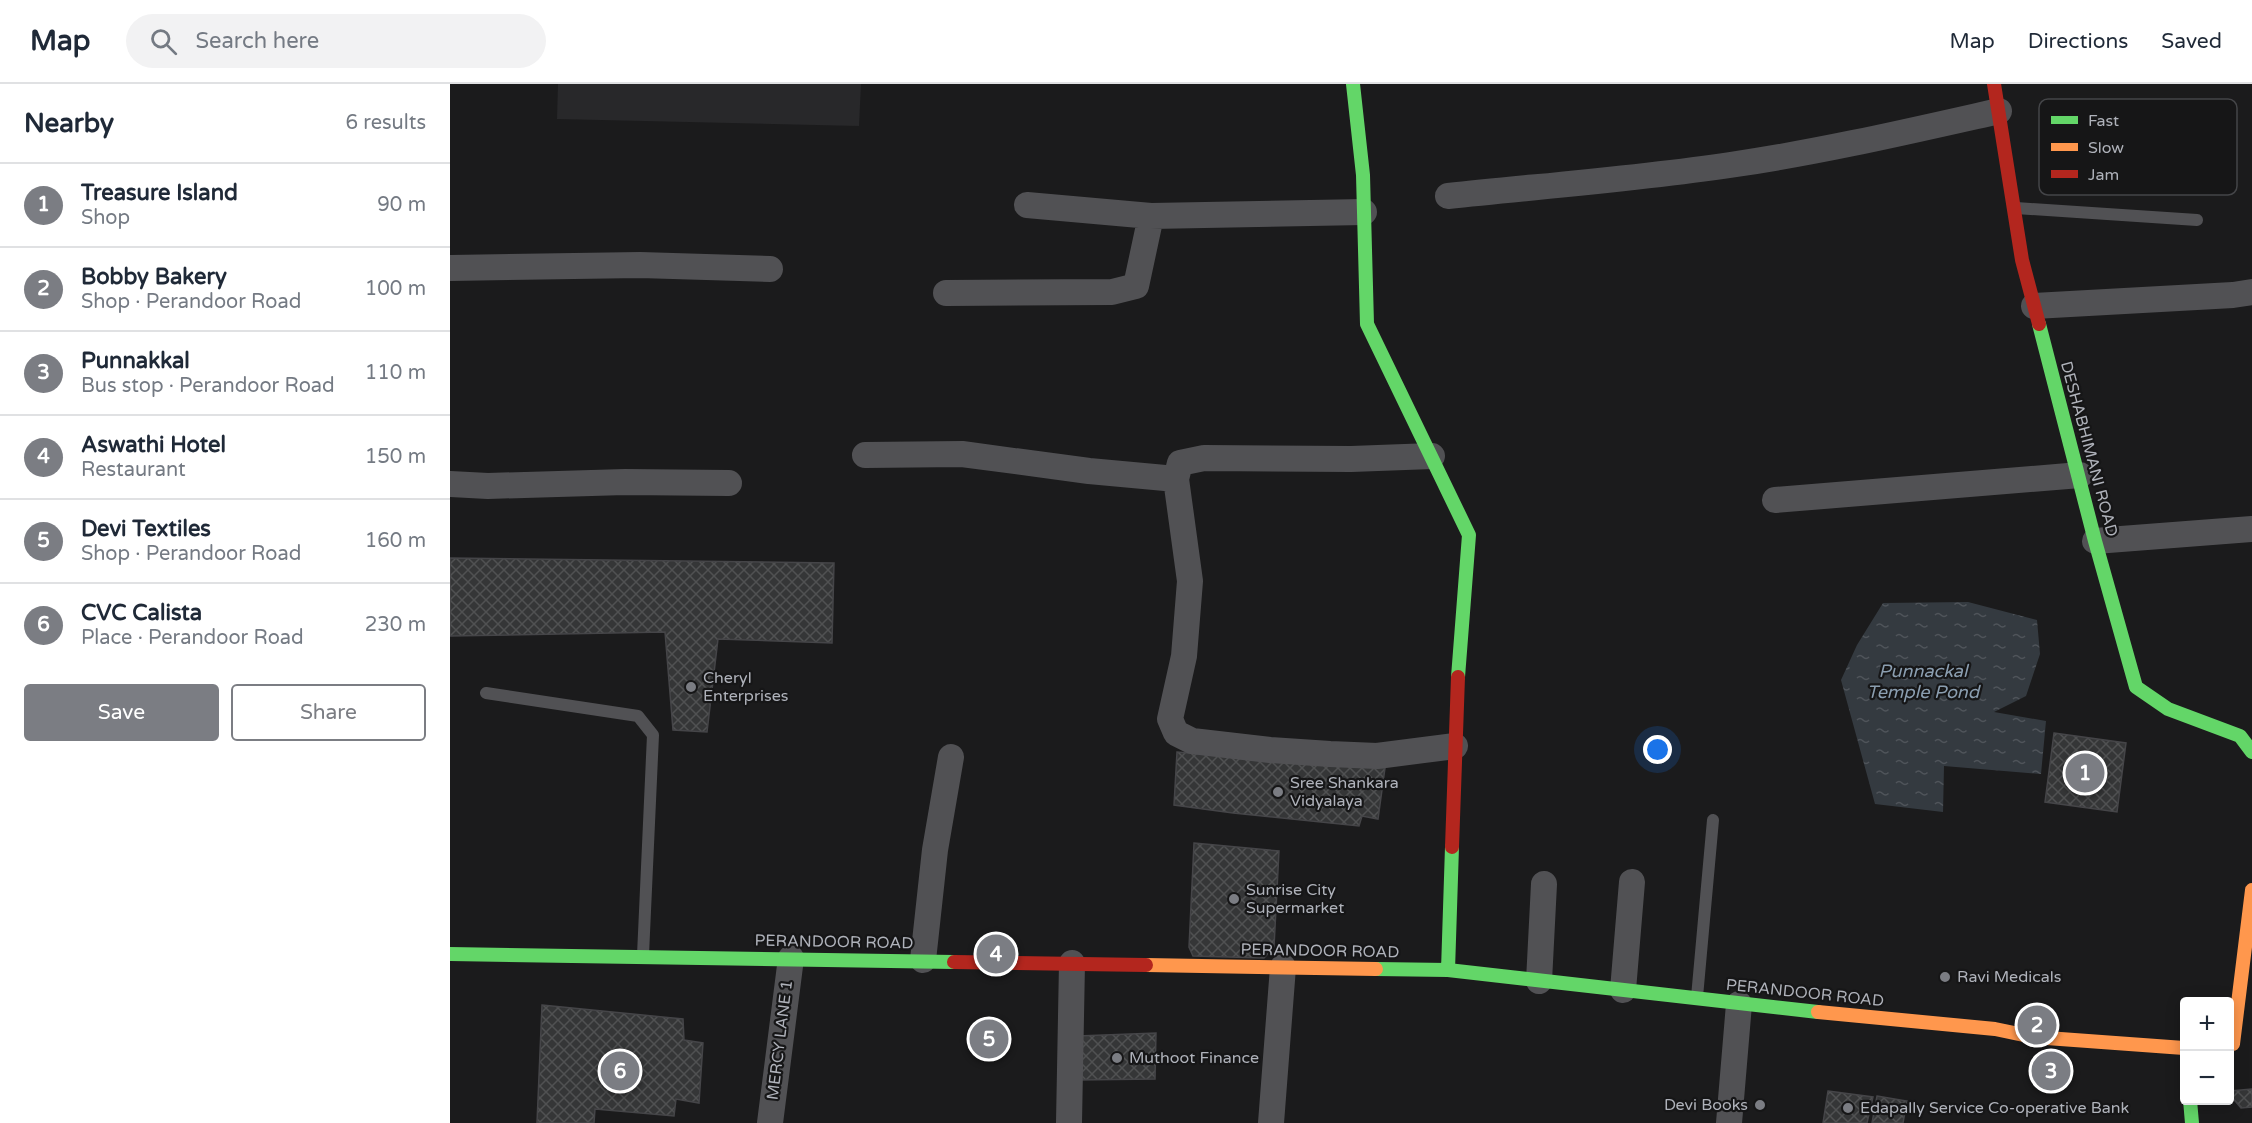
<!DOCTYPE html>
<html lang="en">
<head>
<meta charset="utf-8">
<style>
  body { margin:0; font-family:"Varela Round",sans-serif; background:#f2f2f3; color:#1f2937 }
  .controls { position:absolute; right:18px; bottom:18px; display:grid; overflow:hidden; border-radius:6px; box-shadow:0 3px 15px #0003 }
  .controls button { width:54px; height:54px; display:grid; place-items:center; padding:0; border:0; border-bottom:2px solid #e0e1e3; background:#fff; color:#1f2937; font:30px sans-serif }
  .you { position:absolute; left:1208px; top:666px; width:21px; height:21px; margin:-15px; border:4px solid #fff; border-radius:50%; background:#1a73e8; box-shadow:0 0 0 9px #1a73e833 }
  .badge { display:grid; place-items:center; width:39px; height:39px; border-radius:50%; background:#7b7d83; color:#fff; font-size:20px; font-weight:700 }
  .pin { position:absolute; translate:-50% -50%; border:3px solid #fff; box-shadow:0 2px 6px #0006 }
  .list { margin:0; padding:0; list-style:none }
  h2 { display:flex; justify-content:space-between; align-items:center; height:78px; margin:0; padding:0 24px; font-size:26px }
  h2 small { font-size:20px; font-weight:400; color:#747a83 }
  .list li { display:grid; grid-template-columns:39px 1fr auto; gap:18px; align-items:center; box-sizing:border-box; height:84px; padding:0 24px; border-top:2px solid #e0e1e3 }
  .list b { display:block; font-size:22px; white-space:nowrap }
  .list p { margin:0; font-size:20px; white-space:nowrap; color:#747a83 }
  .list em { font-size:20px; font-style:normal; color:#747a83 }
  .actions { display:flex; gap:12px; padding:18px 24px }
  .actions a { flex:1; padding:14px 0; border:2px solid #7b7d83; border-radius:6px; text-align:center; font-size:21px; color:#7b7d83 }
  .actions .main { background:#7b7d83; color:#fff }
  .icon { flex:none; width:33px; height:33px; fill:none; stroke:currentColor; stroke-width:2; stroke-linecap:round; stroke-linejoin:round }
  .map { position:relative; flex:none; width:1802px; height:1039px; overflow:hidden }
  header { display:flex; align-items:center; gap:36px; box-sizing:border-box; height:84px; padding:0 30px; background:#fff; border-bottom:2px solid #e0e1e3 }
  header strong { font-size:28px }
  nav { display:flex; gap:33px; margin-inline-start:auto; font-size:21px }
  .search { width:420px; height:54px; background:#f2f2f3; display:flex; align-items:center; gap:15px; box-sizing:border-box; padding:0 21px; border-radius:33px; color:#747a83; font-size:22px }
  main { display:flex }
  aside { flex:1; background:#fff }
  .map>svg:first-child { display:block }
  .built { fill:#28282a }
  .water { fill:url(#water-ripples) }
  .building { fill:url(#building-cross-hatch); stroke:#454548; stroke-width:1.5 }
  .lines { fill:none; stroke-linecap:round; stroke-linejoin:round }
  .lane { stroke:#515154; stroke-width:12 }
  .street { stroke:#515154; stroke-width:26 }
  .fast { stroke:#63d668; stroke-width:14 }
  .slow { stroke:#ff974d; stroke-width:14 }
  .jam { stroke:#b3261e; stroke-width:14 }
  .poi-dot { fill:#7b7d83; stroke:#161617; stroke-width:2 }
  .labels { text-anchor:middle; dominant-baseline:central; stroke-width:4.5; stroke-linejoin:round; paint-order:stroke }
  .street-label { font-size:16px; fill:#afb2ba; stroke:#161617 }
  .poi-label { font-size:16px; fill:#afb2ba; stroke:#161617; text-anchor:start }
  .water-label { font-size:18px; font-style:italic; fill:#8b9eb0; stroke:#161617 }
  .key { fill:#161617; stroke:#444548; stroke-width:1.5 }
  .key-label { font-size:16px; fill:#afb2ba }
</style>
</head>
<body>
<header>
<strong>Map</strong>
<div class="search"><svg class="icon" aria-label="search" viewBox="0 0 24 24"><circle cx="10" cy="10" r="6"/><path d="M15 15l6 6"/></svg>Search here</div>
<nav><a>Map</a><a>Directions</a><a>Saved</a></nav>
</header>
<main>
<aside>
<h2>Nearby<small>6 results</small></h2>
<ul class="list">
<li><span class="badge">1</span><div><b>Treasure Island</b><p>Shop</p></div><em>90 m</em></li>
<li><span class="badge">2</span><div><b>Bobby Bakery</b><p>Shop · Perandoor Road</p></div><em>100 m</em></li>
<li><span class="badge">3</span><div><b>Punnakkal</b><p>Bus stop · Perandoor Road</p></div><em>110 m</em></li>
<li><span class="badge">4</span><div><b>Aswathi Hotel</b><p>Restaurant</p></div><em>150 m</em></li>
<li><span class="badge">5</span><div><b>Devi Textiles</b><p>Shop · Perandoor Road</p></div><em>160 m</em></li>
<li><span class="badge">6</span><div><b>CVC Calista</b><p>Place · Perandoor Road</p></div><em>230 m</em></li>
</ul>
<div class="actions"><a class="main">Save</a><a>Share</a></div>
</aside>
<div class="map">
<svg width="1802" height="1039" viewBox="0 0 1802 1039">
  <defs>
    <pattern id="water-ripples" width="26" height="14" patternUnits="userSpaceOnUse" patternTransform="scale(1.5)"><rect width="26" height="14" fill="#343a40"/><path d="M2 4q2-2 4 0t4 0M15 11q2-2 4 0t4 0" fill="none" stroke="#4f545a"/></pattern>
    <pattern id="building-cross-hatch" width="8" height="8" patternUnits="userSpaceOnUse" patternTransform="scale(1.5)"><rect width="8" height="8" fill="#353637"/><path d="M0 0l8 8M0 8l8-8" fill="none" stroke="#505152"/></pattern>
  </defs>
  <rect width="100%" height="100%" fill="#1b1b1c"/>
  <path class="built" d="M 108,0 L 411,0 L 409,42 L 107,35 Z"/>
  <path class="water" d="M 1518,518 L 1587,536 L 1590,570 L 1576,612 L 1544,628 L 1596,637 L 1591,690 L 1494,682 L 1493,728 L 1425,720 L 1391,596 L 1407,561 L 1433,519 Z"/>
  <path class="building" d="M 0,474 L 384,479 L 382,559 L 268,555 L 257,648 L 223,646 L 215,548 L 0,552 Z
    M 1604,649 L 1676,659 L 1667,728 L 1595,718 Z
    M 727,668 L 889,682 L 901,679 L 935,684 L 928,735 L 912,732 L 909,742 L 783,729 L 724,721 Z
    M 744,759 L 829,767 L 824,863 L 814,874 L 743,872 L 739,863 Z
    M 92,921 L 233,935 L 234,956 L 253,959 L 249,1019 L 226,1015 L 224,1032 L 145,1025 L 144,1039 L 87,1039 Z
    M 706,949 L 705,995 L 627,996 L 628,952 Z
    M 1802,1005 L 1802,1023 L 1791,1024 L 1780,1011 L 1780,1007 Z
    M 1378,1007 L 1423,1013 L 1417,1039 L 1373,1039 Z
    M 1427,1012 L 1457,1017 L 1453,1039 L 1422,1039 Z"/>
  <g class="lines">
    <path class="lane" d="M 1566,124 L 1747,136
      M 36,609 L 188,632 L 203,651 L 193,871
      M 1247,913 L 1263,736"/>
    <path class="street" d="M 998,112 C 1092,102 1186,95 1280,81 C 1370,68 1460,47 1549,27
      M 577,121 L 701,132 L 914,128
      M 0,184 L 190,181 L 320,185
      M 496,209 L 662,208 L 686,202 L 701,132
      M 1584,222 L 1783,211 L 1802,208
      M 415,371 L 512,370 L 639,387 L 726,395
      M 982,372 L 901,375 L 754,374 L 730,379 L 726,395 L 740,497 L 734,572 L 720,635 L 726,649 L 742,657 L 820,666 L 880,670 L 927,672 L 1005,662
      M 0,400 L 38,402 L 175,398 L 279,399
      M 1325,416 L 1630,391
      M 1645,457 L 1802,445
      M 473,876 L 485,766 L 501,673
      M 1089,897 L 1094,800
      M 1173,906 L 1182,798
      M 320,1039 L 341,874
      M 619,1039 L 622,879
      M 821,1039 L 833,883
      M 1279,1039 L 1289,920"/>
    <path class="fast" d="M 903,0 L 913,91 L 917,240 L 1019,451 L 1008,593
      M 1589,240 L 1645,457 L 1686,603 L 1718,625 L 1790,652 L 1802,668
      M 0,870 L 504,878
      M 926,885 L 998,886 L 1368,928
      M 998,886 L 1002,763
      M 1740,1016 L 1742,1039"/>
    <path class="slow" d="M 696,881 L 926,885
      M 1368,928 L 1545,945 L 1583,953 L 1734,964
      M 1783,960 L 1802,806"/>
    <path class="jam" d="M 1544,0 L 1572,176 L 1589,240
      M 1002,763 L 1008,593
      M 504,878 L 696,881"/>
  </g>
  <g class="poi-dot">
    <circle cx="241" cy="603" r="6"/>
    <circle cx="828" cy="708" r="6"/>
    <circle cx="784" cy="815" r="6"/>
    <circle cx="1495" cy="893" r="6"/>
    <circle cx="667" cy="974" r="6"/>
    <circle cx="1310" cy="1021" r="6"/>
    <circle cx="1398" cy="1024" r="6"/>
  </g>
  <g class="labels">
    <g class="street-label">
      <text transform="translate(1639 365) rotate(75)">DESHABHIMANI ROAD</text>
      <text transform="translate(384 858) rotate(1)">PERANDOOR ROAD</text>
      <text transform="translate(870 867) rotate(1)">PERANDOOR ROAD</text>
      <text transform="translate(1355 909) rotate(6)">PERANDOOR ROAD</text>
      <text transform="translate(330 956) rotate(-83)">MERCY LANE 1</text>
    </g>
    <g class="poi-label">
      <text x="253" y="594">Cheryl<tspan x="253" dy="18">Enterprises</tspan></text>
      <text x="840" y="699">Sree Shankara<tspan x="840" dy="18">Vidyalaya</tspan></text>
      <text x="796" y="806">Sunrise City<tspan x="796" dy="18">Supermarket</tspan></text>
      <text x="1507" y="893">Ravi Medicals</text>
      <text x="679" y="974">Muthoot Finance</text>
      <text x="1298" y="1021" text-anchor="end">Devi Books</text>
      <text x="1410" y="1024">Edapally Service Co-operative Bank</text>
    </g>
    <g class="water-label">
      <text x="1473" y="587">Punnackal<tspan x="1473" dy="21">Temple Pond</tspan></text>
    </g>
  </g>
  <rect x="1589" y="15" width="198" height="96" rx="9" class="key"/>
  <rect x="1601" y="32" width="27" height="8" fill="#63d668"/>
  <rect x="1601" y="59" width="27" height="8" fill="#ff974d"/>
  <rect x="1601" y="86" width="27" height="8" fill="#b3261e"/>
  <g class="key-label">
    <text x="1638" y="42">Fast</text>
    <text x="1638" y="69">Slow</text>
    <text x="1638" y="96">Jam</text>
  </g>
</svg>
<div class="controls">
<button>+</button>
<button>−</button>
</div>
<div class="you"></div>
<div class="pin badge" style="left:1635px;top:689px">1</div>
<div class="pin badge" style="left:1587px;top:941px">2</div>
<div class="pin badge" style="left:1601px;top:987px">3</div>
<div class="pin badge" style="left:546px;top:870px">4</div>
<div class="pin badge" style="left:539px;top:955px">5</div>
<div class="pin badge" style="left:170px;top:987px">6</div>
</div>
</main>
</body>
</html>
